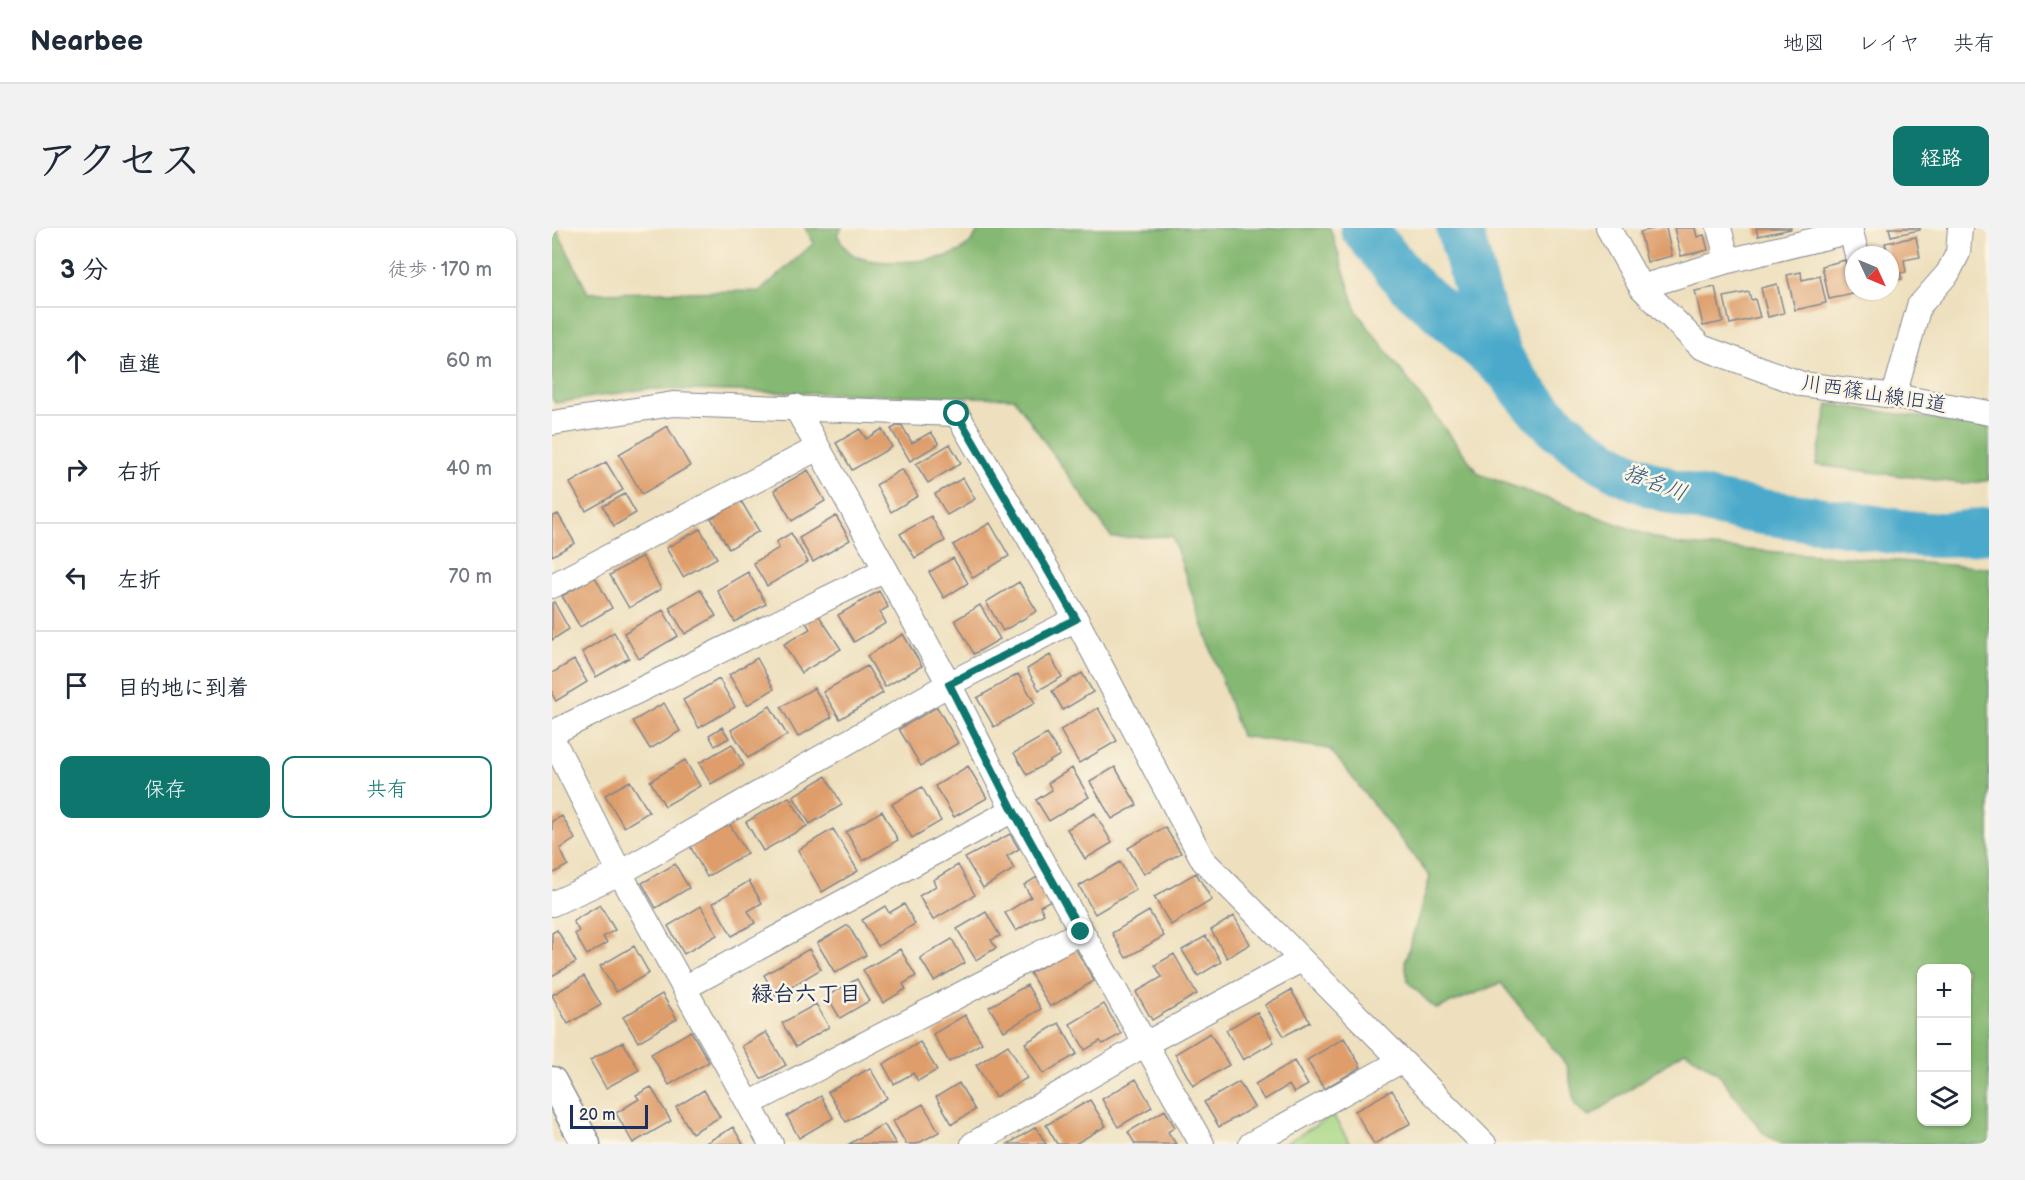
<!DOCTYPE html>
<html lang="ja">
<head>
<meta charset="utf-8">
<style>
  body { margin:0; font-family:"Balsamiq Sans","Klee One",sans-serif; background:#f2f2f3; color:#1f2937 }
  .controls { position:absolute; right:18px; bottom:18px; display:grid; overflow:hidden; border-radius:12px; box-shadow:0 2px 4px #0004 }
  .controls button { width:54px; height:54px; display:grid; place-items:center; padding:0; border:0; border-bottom:2px solid #e0e1e3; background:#fff; color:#1f2937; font:30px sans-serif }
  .compass { position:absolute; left:1293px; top:18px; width:54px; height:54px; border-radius:50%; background:#fff; box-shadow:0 2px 4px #0004; rotate:134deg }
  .scale { position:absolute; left:18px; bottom:15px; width:78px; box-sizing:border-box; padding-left:6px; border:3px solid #1b2f5e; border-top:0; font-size:16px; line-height:21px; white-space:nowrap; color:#1b2f5e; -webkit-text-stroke:4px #fcf5e5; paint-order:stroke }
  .stop { position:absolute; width:18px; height:18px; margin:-14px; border:4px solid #0f766e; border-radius:50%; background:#fff }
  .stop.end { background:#0f766e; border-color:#fff; box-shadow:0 2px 6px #0008 }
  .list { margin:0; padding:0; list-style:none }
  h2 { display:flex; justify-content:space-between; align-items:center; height:78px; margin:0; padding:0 24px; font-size:26px }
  h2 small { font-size:20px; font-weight:400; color:#747a83 }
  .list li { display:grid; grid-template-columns:39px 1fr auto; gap:18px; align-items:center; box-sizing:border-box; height:108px; padding:0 24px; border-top:2px solid #e0e1e3 }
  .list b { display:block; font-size:22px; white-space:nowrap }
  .list em { font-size:20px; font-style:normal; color:#747a83 }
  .actions { display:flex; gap:12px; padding:18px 24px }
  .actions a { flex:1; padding:14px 0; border:2px solid #0f766e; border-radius:12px; text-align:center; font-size:21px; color:#0f766e }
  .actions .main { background:#0f766e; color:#fff }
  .icon { flex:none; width:33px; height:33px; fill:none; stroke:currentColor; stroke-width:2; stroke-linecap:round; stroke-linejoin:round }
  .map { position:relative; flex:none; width:1437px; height:916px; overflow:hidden; border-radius:12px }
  header { display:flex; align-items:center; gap:36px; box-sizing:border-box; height:84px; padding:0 30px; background:#fff; border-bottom:2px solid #e0e1e3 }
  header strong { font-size:28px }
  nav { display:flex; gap:33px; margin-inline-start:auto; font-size:21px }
  .intro { display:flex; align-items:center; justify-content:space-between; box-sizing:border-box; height:144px; padding:0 36px }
  h1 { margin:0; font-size:42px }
  .button { padding:15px 27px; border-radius:12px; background:#0f766e; color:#fff; font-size:21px; font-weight:700 }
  main { display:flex; gap:36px; padding:0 36px }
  aside { flex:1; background:#fff; border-radius:12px; box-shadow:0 2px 4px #0004 }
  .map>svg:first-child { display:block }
  .green { fill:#a7d785; stroke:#618372; stroke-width:1.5 }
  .forest { fill:#85b872; stroke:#507468; stroke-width:1.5; fill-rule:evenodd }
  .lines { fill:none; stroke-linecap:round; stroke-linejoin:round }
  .river { stroke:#4caacb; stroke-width:46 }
  .building { fill:#de9d6a }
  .minor-casing { stroke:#84888e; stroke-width:26 }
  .tertiary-casing { stroke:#84888e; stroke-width:31 }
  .minor { stroke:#fff; stroke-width:24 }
  .tertiary { stroke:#fff; stroke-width:28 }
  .route { stroke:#0f766e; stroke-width:8 }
  .labels { text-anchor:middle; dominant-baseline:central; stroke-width:5; stroke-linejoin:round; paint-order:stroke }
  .street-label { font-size:21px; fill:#1b2f5e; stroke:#fcf5e5 }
  .water-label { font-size:22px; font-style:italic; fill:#2c5a84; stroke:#fcf5e5 }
  .neighbourhood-label { font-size:22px; font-weight:bold; fill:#1b2f5e; stroke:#fcf5e5 }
</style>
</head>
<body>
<header>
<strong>Nearbee</strong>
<nav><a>地図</a><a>レイヤ</a><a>共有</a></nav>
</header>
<div class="intro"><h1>アクセス</h1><a class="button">経路</a></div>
<main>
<aside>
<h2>3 分<small>徒歩 · 170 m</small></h2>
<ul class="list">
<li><svg class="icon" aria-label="ahead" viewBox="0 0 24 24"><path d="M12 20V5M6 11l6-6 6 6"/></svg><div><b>直進</b></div><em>60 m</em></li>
<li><svg class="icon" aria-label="right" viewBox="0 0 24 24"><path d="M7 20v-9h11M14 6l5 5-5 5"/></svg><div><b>右折</b></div><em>40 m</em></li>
<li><svg class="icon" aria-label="left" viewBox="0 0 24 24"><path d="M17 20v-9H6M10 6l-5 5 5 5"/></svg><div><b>左折</b></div><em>70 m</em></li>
<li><svg class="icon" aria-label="arrive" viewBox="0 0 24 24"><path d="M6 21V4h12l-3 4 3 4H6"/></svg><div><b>目的地に到着</b></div></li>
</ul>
<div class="actions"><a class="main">保存</a><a>共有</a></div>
</aside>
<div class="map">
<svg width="1437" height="916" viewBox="0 0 1437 916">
  <rect width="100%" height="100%" fill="#fcf5e5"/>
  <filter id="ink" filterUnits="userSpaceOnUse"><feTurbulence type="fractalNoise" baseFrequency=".0167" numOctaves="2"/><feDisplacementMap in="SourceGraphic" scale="12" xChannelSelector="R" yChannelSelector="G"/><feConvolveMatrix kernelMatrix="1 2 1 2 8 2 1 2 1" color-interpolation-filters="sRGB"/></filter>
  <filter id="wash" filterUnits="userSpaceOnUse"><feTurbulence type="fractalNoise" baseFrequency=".008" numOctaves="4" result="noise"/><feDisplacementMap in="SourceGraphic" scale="24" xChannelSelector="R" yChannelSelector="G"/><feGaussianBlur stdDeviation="1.35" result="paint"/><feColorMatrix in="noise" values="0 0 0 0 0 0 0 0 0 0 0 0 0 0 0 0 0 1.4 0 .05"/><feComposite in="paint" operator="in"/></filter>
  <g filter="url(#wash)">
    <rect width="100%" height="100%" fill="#eee0be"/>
    <path class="green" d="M 781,887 L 798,916 L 732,916 Z"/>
    <path class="forest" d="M 0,0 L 4,0 L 36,65 L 208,63 L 262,15 L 253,0 L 290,0 L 285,6 C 289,15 295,23 303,28 C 322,38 386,34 406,24 C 415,20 424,8 428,0 L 778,0 L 805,84 L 927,246 L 1121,316 L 1437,340 L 1437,916 L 1230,916 L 1212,906 L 1165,844 L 1133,823 L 1037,889 L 1023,877 L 1015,838 L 949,755 L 884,781 L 856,754 L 853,734 L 878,649 L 778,521 L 689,508 L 620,308 L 560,310 L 462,170 L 94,161 L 3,175 L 0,170 ZM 1414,740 L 1414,894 L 1370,894 L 1370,740 Z
      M 1276,176 L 1437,199 L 1437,252 L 1415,256 L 1264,237 Z"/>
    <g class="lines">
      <path class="river" d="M 811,0 L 856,55 L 952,139
        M 907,0 C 919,39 936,114 958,145 C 1042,262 1147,277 1279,293 C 1312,297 1355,308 1387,307 C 1404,307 1421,304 1437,302"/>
    </g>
    <g id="blocks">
      <path class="building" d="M 1106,0 L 1114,0 L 1120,28 L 1095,34 L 1088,4 Z
        M 1122,0 L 1143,0 L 1145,9 L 1152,7 L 1156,22 L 1129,28 Z
        M 1204,0 L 1239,0 L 1239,1 L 1206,8 Z
        M 1337,0 L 1368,0 L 1368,2 L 1339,8 Z
        M 1364,9 L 1368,29 L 1352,32 L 1354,44 L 1348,45 L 1350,51 L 1338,53 L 1338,27 L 1336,27 L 1333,15 Z
        M 1293,32 L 1301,66 L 1277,71 L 1270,38 Z
        M 1249,44 L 1250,52 L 1268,48 L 1274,75 L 1243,82 L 1235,47 Z
        M 1225,56 L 1232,85 L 1216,89 L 1209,60 Z
        M 1163,59 L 1171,94 L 1151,98 L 1143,63 Z
        M 1197,64 L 1199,72 L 1203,71 L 1208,89 L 1178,96 L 1172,69 Z
        M 349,196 L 360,215 L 379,204 L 387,216 L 358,233 L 339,201 Z
        M 115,198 L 138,238 L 90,266 L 67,226 Z
        M 308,201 L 314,211 L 330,201 L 340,219 L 300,242 L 284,215 Z
        M 398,216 L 409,235 L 376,255 L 364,236 Z
        M 54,234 L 71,262 L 34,283 L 18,255 Z
        M 350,241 L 366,268 L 339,284 L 324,257 Z
        M 256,242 L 273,273 L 240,293 L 222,262 Z
        M 411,250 L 423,271 L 395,287 L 383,266 Z
        M 73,266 L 84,285 L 62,298 L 51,278 Z
        M 189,273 L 207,303 L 177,321 L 159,290 Z
        M 6,286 L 23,315 L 0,328 L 0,289 Z
        M 284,288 L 298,312 L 261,334 L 247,310 Z
        M 379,288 L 393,313 L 363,330 L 348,306 Z
        M 438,295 L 457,328 L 421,350 L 401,317 Z
        M 148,301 L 165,330 L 131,349 L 114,320 Z
        M 239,305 L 256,334 L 215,358 L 201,335 L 227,320 L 224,314 Z
        M 90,328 L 109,361 L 77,380 L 58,347 Z
        M 401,330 L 416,355 L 392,370 L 377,344 Z
        M 196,344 L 214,376 L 183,394 L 165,362 Z
        M 43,349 L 60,380 L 28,399 L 10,368 Z
        M 467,354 L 485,383 L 451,403 L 434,374 Z
        M 148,361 L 164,388 L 133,406 L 117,379 Z
        M 327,363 L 336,379 L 328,384 L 334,395 L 302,414 L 286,387 Z
        M 2,374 L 17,401 L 0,412 L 0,375 Z
        M 428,377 L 448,411 L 422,426 L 403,392 Z
        M 111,382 L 126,408 L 87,431 L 72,405 Z
        M 264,383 L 289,421 L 249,445 L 232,416 L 258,401 L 251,390 Z
        M 62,404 L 77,430 L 44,449 L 30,424 Z
        M 351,406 L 370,438 L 333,459 L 315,428 Z
        M 498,427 L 510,449 L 487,462 L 475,441 Z
        M 205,430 L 222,461 L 195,477 L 177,447 Z
        M 22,432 L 35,454 L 4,473 L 0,466 L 0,445 Z
        M 315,438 L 331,465 L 288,491 L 271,464 Z
        M 530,445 L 541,464 L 511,482 L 500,463 Z
        M 466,446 L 483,475 L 442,499 L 425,470 Z
        M 167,451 L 183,479 L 147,500 L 131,472 Z
        M 262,460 L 280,489 L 246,509 L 229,479 Z
        M 112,475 L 128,503 L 98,521 L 81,493 Z
        M 218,478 L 235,507 L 196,530 L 179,502 Z
        M 385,479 L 406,515 L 369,538 L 347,501 Z
        M 546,480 L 565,513 L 527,535 L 508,502 Z
        M 170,499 L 177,510 L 163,518 L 157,507 Z
        M 495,506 L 508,527 L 475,547 L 462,525 Z
        M 180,516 L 192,537 L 159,556 L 147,535 Z
        M 133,532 L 148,558 L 113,578 L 98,553 Z
        M 416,538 L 435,570 L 402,589 L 383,558 Z
        M 563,539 L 585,577 L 560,591 L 538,554 Z
        M 520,540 L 537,569 L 497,593 L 484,572 L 500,562 L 496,555 Z
        M 274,548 L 290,577 L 258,596 L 241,568 Z
        M 78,553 L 97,584 L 72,599 L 53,567 Z
        M 370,559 L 389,593 L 360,610 L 340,576 Z
        M 237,569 L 255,598 L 211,623 L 194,594 Z
        M 330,583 L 346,612 L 311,633 L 294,604 Z
        M 543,585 L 560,615 L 533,631 L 515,601 Z
        M 10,588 L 23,611 L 8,621 L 16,637 L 0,646 L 0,593 Z
        M 177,595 L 195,625 L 155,649 L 138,618 Z
        M 613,599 L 629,625 L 592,646 L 576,620 Z
        M 281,601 L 306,643 L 270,664 L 246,622 Z
        M 458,606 L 467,621 L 455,628 L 462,641 L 431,660 L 413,630 Z
        M 568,634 L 584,662 L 543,686 L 527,658 Z
        M 123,636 L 137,660 L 104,680 L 90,655 Z
        M 406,637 L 423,667 L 381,692 L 367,668 L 384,658 L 381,652 Z
        M 644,645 L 660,672 L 619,697 L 602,669 Z
        M 485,649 L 499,672 L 488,678 L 492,686 L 464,703 L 453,685 L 479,669 L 472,657 Z
        M 197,653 L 210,675 L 196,683 L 203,695 L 180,708 L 161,675 Z
        M 352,676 L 363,696 L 326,718 L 310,692 L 333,678 L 337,685 Z
        M 48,677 L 63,702 L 51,709 L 55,715 L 35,727 L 23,706 L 27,703 L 21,693 Z
        M 149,678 L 165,707 L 132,726 L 116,698 Z
        M 597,683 L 612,708 L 574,730 L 560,705 Z
        M 434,684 L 448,708 L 439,712 L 444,720 L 424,732 L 405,701 Z
        M 682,688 L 698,716 L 675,730 L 659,702 Z
        M 296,697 L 314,727 L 283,745 L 265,715 Z
        M 5,702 L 24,734 L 0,748 L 0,705 Z
        M 654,708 L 669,734 L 646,748 L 630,722 Z
        M 400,711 L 413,735 L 382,753 L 368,730 Z
        M 82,718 L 97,745 L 64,764 L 48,738 Z
        M 523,720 L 542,753 L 498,779 L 478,745 Z
        M 257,721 L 269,741 L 224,768 L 212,747 Z
        M 348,721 L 364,748 L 351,756 L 354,761 L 331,775 L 311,742 Z
        M 622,726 L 645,766 L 600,792 L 584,764 L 610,749 L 603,737 Z
        M 32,748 L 49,777 L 16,796 L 0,767 Z
        M 305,751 L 317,773 L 288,790 L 275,768 Z
        M 475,757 L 489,781 L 452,803 L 437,779 Z
        M 739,762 L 758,794 L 732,808 L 713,777 Z
        M 110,766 L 125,791 L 86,814 L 71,789 Z
        M 264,776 L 277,799 L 244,819 L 230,795 Z
        M 552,776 L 569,806 L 551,816 L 548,813 L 533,822 L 518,796 Z
        M 705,784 L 722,814 L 691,832 L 674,802 Z
        M 413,787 L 430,815 L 397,834 L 381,806 Z
        M 507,795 L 525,826 L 491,846 L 473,815 Z
        M 139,803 L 157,834 L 117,857 L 99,826 Z
        M 214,804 L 234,837 L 209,851 L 190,818 Z
        M 658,805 L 677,837 L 641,858 L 623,826 Z
        M 792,810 L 809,839 L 772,861 L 755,832 Z
        M 71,814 L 87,842 L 54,860 L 38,832 Z
        M 368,814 L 385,842 L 366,853 L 361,845 L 342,856 L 331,836 Z
        M 456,817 L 475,850 L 443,869 L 424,837 Z
        M 742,833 L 756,857 L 742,865 L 737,857 L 712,872 L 703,856 Z
        M 318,840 L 335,870 L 294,894 L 276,864 Z
        M 584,851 L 600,879 L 566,899 L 550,871 Z
        M 687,854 L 702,879 L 667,899 L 652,874 Z
        M 407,855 L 423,882 L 400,896 L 384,869 Z
        M 99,859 L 119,893 L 81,915 L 64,885 L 87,871 L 84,867 Z
        M 152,862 L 168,889 L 140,905 L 124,879 Z
        M 840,862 L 859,895 L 822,916 L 803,883 Z
        M 269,868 L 281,890 L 247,910 L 235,888 Z
        M 538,872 L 554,898 L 523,916 L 505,916 L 494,897 Z
        M 371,876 L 387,904 L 365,916 L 354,916 L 341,893 Z
        M 613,882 L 623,899 L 616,904 L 624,916 L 583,916 L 576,904 Z
        M 332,896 L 344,916 L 297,916 L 321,902 Z
        M 181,899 L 191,916 L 152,916 Z
        M 484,899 L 494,916 L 456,916 Z"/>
    </g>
  </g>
  <g filter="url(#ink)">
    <use href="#blocks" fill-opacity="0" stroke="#84888e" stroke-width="1.5"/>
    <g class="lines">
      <defs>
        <path id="minor" d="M 1056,0 L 1089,59 L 1149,119 L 1250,156 L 1342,168 L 1437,185
          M 1167,0 L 1176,33
          M 1298,0 L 1305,27
          M 1089,59 L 1176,33 L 1299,3
          M 1342,168 L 1367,78 L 1396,45 L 1406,25 L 1408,0
          M 243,178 L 397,456 L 461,582 L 650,916
          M 0,195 L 121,176 L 405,186 L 524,391 L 397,456 L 68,645 L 0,676
          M 0,358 L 266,220
          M 524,391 L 651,632 L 932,916
          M 0,505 L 333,342
          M 0,510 L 68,645 L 219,916
          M 134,759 L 461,582
          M 197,876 L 529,704
          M 421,916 L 595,815 L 749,732
          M 699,916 L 849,833"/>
        <path id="tertiary" d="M 0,853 L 34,916"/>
      </defs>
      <use href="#minor" class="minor-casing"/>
      <use href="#tertiary" class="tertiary-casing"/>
      <use href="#minor" class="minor"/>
      <use href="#tertiary" class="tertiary"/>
    </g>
  </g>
  <g class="lines" filter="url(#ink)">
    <path class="route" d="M 405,186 L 524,391 L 397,456 L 461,582 L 529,704"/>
  </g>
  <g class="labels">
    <g class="street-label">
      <text transform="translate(1322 166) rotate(9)">川西篠山線旧道</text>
    </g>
    <g class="water-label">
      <text transform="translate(1103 255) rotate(21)">猪名川</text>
    </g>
    <g class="neighbourhood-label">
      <text x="254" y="766">緑台六丁目</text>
    </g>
  </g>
</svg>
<div class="controls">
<button>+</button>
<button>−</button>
<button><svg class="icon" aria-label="layers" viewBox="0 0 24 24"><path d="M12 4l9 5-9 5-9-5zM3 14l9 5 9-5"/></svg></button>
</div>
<svg class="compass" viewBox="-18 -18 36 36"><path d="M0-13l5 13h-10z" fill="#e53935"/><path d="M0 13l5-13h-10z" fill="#747a83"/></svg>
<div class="scale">20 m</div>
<div class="stop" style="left:405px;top:186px"></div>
<div class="stop end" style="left:529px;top:704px"></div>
</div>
</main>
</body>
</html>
